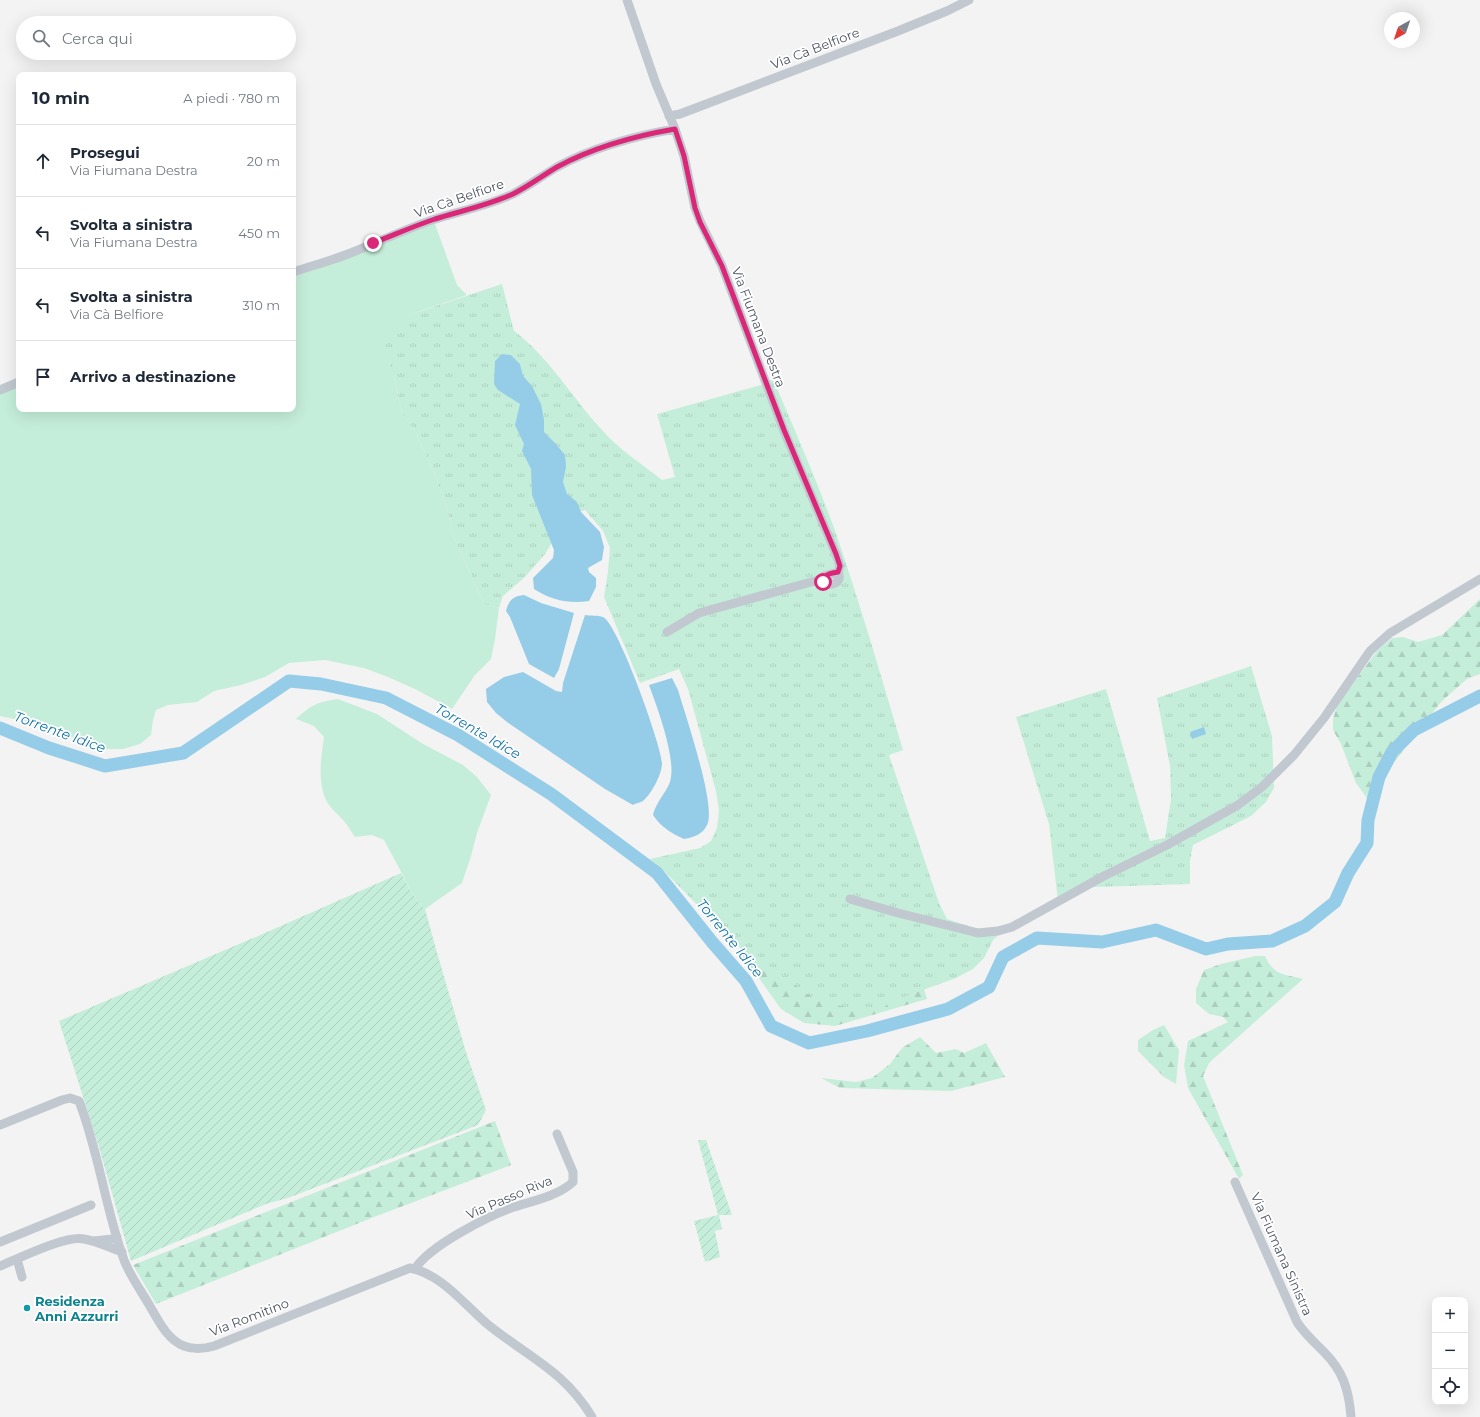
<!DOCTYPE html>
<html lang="it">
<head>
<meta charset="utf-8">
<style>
  body { margin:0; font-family:Montserrat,sans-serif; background:#f2f2f3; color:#1f2937 }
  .controls { position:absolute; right:12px; bottom:12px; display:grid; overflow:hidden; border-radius:8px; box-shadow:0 4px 16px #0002 }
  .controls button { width:36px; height:36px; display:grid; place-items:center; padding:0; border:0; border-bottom:1px solid #e0e1e3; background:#fff; color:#1f2937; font:20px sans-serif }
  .compass { position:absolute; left:1384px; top:12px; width:36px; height:36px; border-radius:50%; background:#fff; box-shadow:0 4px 16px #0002; rotate:220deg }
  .stop { position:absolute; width:12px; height:12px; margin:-9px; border:3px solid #db2777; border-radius:50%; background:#fff }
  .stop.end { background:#db2777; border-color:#fff; box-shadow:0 1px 4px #0008 }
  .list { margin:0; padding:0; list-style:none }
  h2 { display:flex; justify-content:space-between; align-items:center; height:52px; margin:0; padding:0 16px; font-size:17px }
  h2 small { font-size:13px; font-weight:400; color:#747a83 }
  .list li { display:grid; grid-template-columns:26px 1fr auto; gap:12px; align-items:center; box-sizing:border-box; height:72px; padding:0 16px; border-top:1px solid #e0e1e3 }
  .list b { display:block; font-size:15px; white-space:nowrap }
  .list p { margin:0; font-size:13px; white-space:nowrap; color:#747a83 }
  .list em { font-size:13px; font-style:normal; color:#747a83 }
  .icon { flex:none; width:22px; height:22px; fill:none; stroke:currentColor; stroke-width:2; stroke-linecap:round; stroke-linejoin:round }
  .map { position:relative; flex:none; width:1480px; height:1417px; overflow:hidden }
  .search { position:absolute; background:#fff; box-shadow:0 4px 16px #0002; left:16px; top:16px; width:280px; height:44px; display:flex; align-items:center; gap:10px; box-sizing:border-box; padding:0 14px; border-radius:22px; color:#747a83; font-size:15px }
  .panel { position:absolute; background:#fff; box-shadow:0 4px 16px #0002; left:16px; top:72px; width:280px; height:340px; border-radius:8px }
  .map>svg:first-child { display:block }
  .grass { fill:#c5eeda }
  .forest { fill:url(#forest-firs) }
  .park { fill:url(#park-tufts) }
  .garden { fill:url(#garden-furrows) }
  .water { fill:#95cce8 }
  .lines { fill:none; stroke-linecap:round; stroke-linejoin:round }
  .river { stroke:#95cce8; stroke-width:13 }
  .minor { stroke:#c1c8d0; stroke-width:9 }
  .route { stroke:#db2777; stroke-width:5 }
  .culture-dot { fill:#0f9aa8; stroke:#fff; stroke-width:1.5 }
  .labels { text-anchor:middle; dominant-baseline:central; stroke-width:3.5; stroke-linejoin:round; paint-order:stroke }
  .street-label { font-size:13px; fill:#4b535f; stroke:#fff }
  .culture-label { font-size:13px; font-weight:bold; fill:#0d838f; stroke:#fff; text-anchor:start }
  .water-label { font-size:14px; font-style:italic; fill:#1576a9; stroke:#fff }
</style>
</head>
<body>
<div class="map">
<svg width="1480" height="1417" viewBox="0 0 1480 1417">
  <defs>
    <pattern id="forest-firs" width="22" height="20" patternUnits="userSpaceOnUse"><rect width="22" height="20" fill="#c5eeda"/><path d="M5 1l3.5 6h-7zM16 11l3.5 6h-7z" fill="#abcebe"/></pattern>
    <pattern id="park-tufts" width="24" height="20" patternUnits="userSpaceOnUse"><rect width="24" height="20" fill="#c5eeda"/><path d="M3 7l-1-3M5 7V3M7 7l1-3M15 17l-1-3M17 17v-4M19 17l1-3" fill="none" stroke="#abcebe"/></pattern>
    <pattern id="garden-furrows" width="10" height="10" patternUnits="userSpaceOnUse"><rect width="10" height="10" fill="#c5eeda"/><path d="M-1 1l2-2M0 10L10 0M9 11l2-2" fill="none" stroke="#abcebe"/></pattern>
  </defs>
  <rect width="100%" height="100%" fill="#f4f3f3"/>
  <path class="grass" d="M 434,221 L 457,285 L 467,295 L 409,315 L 394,377 L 402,413 L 416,433 L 436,477 L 448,512 L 453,535 L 484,604 L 499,608 L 495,639 L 491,659 L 475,675 L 452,709 L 417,690 L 388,677 L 364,668 L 325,660 L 289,663 L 265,677 L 241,685 L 214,691 L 197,702 L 168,705 L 156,710 L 153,720 L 151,735 L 140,744 L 123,749 L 105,749 L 37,724 L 0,716 L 0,391 L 19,384 L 19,409 L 293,409 L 293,275 Z
    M 338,699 L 377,714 L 423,744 L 463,765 L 477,777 L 491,795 L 477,833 L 471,856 L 462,883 L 425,909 L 414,896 L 384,840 L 372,835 L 355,837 C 351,831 348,826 344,821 C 339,815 331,809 327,802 C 317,783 321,758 324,737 L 314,726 L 296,719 C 311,705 317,702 338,699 Z"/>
  <path class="forest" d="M 1480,599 L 1480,674 L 1467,679 L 1441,702 L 1392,765 L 1369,801 L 1356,783 L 1341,744 L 1333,730 L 1333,719 L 1337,705 L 1377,651 L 1392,638 L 1403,637 L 1418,642 L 1442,635 Z
    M 730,909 L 906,927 L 927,999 L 835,1026 L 804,1023 L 781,1009 L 741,953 Z
    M 1255,956 L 1265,956 C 1274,976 1284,974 1303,979 L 1209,1063 L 1203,1076 L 1243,1175 L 1239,1179 L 1188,1088 L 1184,1065 L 1188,1041 L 1228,1022 L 1223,1017 L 1209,1014 L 1196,1003 L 1196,989 L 1204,970 L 1221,964 Z
    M 1164,1025 L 1179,1050 L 1176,1084 L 1164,1077 L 1138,1051 L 1138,1040 L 1153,1030 Z
    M 920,1037 L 936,1053 L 956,1049 L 964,1053 L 986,1043 L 1005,1077 L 951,1091 L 840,1088 L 821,1078 L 856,1082 L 872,1078 L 890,1064 L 902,1048 Z
    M 495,1121 L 511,1165 L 374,1217 L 156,1304 L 133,1265 Z"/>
  <path class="park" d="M 502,284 L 514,331 C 551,359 572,398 603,431 C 620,450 642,464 662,480 L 675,477 L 657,414 L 761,385 L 773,379 C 795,431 818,483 837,536 C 861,607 882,679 903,750 L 889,755 L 939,903 L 947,919 L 975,928 L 997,928 L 1003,931 L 993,940 L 984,958 L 973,969 L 956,978 L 890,1002 L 879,1012 L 835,1005 L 805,993 L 789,980 L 773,969 L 754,952 L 740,943 L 708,916 L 667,874 L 650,859 L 700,848 L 711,841 L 717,828 L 719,811 L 716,791 L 688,689 L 679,669 L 640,683 L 604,597 L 608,571 L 610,548 L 603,531 L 585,510 L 566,517 L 561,529 L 545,554 L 525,577 L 503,596 L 499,608 L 484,604 L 453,535 L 448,512 L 436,477 L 416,433 L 402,413 L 394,377 L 383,334 L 409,315 Z
    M 1251,666 L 1272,736 L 1274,788 L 1266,802 L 1251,816 L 1193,845 L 1190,860 L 1190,884 L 1093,887 L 1058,901 L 1049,824 L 1016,717 L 1106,689 L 1150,841 L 1165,838 L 1171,799 L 1170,766 L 1157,698 Z"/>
  <path class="garden" d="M 401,873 L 414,896 L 425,909 L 436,949 L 466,1052 L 486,1110 L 478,1125 L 288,1198 L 266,1204 L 131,1261 L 99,1147 L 59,1021 L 258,936 Z
    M 698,1140 L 706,1140 L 732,1215 L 719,1215 L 722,1229 L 715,1231 L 720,1257 L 705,1262 L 694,1221 L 718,1215 Z"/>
  <path class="water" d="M 502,354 L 511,355 L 520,364 L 523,376 L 532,386 L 541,404 L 544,420 L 544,432 L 555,443 L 565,455 L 566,467 L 563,482 L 567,494 L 577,502 L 581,512 L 600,532 L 604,547 L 602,560 L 588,568 L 589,572 L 596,578 L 596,587 L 589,601 C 569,604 551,600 534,589 L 533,578 L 553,558 L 554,550 L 532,495 L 531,469 L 522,451 L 524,444 L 515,425 L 520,404 L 498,390 L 494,384 L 495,361 Z
    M 524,595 L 541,603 L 574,613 L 559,669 L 554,678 L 529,664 L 510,617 L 506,611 C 509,600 513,596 524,595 Z
    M 585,615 C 590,616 598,615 603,617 C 618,624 661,744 662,763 C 662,774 652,793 644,800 C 641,803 636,803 633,805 L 605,789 L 507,722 L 496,713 L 487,702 L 486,689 L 504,677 L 523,672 L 556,691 L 562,692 L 563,683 Z
    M 672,678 L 678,690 C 685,714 717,807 707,825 C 702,835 694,837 684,839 C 671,833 661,827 653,815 C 656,802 666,793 670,782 C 677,759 657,707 649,685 Z
    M 1204,727 L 1206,734 L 1192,739 L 1190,732 Z"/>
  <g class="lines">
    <path class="river" d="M 0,728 L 49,748 L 105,766 L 183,753 L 289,681 L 321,684 L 386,698 L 458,735 L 551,794 L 657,873 L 712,942 L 746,981 L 771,1026 L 809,1043 L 867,1031 L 948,1009 L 989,987 L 1003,957 L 1037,938 L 1102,942 L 1156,930 L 1206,949 L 1228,944 L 1272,941 L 1305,926 L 1335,902 L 1348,873 L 1367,843 L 1368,820 L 1379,777 L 1392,752 L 1414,730 L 1480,696"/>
    <path class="minor" d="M 627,0 L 656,84 L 675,129 L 684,156 L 695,208 L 700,221 L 722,266 L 784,431 L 836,554 L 840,566 L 838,572 L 824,576 L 822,579 L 823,582 C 831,588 843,582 838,572
      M 669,116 L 680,114 L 898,31 L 947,11 L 969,0
      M 293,272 C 311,266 330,261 348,254 C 376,243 404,230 432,220 C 459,211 487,206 513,194 C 528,186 542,176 557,167 C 594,147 634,136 675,129
      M 0,390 L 19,382
      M 667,632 L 699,613 L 822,579
      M 850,899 L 898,913 L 978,933 L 998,931 L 1012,927 L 1102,877 L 1167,845 L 1238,805 L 1262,787 L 1294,755 L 1324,718 L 1370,651 L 1390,633 L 1480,579
      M 0,1125 L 62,1100 L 70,1098 L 79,1101 C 99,1152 105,1208 124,1260 C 130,1276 142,1292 151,1308 C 159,1322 168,1340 184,1346 C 194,1350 204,1349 214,1346 L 410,1268 C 441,1274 463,1303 486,1323 C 526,1356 564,1370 592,1417
      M 1235,1182 L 1297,1322 C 1304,1333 1314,1342 1324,1352 C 1343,1371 1349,1390 1351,1417
      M 94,1241 L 112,1239 L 117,1237
      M 0,1242 L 91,1205
      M 17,1259 L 22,1277
      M 0,1266 C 20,1258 65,1235 84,1239 C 97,1241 110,1248 122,1252
      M 415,1269 C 429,1246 488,1216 514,1207 C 533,1201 558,1196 573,1182 L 573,1172 L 557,1134"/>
  </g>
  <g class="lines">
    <path class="route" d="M 373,243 C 394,235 414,226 435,219 C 461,211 489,205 513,194 C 529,186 542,176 557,167 C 594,147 634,136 675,129 L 684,156 L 695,208 L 700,222 L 722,266 L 784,430 L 836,554 L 840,566 L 838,572 C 831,573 826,574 822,579 L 823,582"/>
  </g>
  <circle class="culture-dot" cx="27" cy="1308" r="4"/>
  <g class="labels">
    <g class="street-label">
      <text transform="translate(815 48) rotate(-21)">Via Cà Belfiore</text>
      <text transform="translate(459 198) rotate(-19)">Via Cà Belfiore</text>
      <text transform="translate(759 327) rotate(69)">Via Fiumana Destra</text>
      <text transform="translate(509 1197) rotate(-23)">Via Passo Riva</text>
      <text transform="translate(1282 1254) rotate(66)">Via Fiumana Sinistra</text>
      <text transform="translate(249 1317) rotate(-21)">Via Romitino</text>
    </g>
    <g class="culture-label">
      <text x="35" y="1301">Residenza<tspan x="35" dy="15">Anni Azzurri</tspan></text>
    </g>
    <g class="water-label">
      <text transform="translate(478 731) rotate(30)">Torrente Idice</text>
      <text transform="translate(60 732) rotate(20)">Torrente Idice</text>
      <text transform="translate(730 938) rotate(51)">Torrente Idice</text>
    </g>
  </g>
</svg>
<div class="controls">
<button>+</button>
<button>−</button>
<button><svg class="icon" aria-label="locate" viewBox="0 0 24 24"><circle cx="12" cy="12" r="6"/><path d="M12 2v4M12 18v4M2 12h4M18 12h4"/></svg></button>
</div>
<svg class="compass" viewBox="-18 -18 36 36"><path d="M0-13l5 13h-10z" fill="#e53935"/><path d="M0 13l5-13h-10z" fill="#747a83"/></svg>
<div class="stop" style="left:823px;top:582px"></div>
<div class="stop end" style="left:373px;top:243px"></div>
<div class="search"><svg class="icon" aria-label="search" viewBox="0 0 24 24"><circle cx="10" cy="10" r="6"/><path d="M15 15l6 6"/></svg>Cerca qui</div>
<section class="panel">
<h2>10 min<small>A piedi · 780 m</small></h2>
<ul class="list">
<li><svg class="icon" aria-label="ahead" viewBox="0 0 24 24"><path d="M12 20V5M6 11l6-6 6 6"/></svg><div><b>Prosegui</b><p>Via Fiumana Destra</p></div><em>20 m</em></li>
<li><svg class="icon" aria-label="left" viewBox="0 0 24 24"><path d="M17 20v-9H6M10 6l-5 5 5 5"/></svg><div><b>Svolta a sinistra</b><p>Via Fiumana Destra</p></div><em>450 m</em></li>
<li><svg class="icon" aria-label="left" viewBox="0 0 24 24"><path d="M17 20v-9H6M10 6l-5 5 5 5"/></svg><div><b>Svolta a sinistra</b><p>Via Cà Belfiore</p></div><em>310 m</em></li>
<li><svg class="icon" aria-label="arrive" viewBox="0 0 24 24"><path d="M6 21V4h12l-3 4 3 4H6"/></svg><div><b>Arrivo a destinazione</b></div></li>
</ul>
</section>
</div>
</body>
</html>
